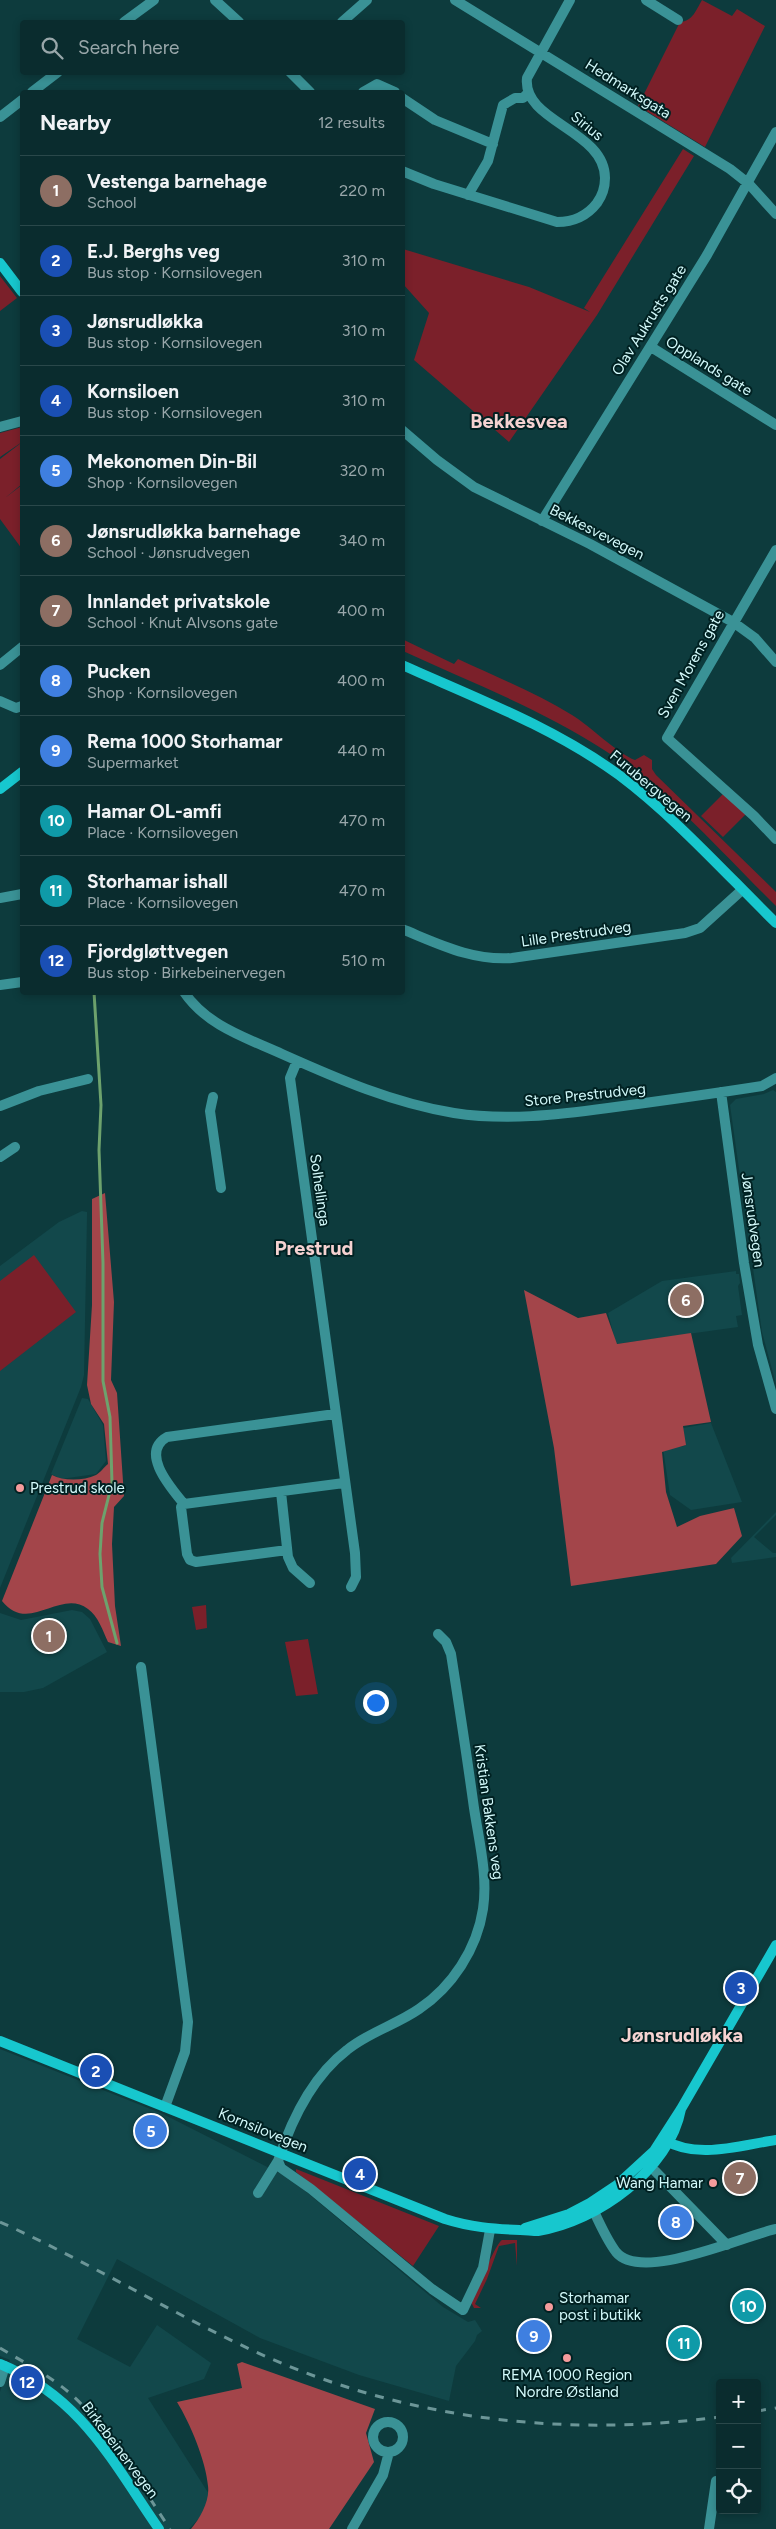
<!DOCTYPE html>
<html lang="en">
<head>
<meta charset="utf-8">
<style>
  body { margin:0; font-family:Figtree,sans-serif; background:#133436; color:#f1f3f6 }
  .controls { position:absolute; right:15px; bottom:15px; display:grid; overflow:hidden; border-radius:5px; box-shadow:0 2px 8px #0003 }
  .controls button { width:45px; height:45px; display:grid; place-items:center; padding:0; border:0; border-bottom:1px solid #2a484a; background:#0a2c2e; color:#f1f3f6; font:25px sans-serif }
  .you { position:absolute; left:375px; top:1702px; width:18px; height:18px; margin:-12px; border:4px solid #fff; border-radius:50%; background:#1a73e8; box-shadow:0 0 0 8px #1a73e833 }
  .badge { display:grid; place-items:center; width:32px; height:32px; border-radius:50%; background:#8c9099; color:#fff; font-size:16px; font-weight:700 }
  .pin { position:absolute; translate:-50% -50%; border:2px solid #fff; box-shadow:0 1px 5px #0006 }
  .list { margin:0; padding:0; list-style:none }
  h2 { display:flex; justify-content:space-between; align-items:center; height:65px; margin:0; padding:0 20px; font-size:21px }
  h2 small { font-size:16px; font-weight:400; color:#99a7aa }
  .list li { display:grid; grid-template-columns:32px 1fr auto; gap:15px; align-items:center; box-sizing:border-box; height:70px; padding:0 20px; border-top:1px solid #2a484a }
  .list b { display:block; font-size:19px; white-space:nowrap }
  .list p { margin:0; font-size:16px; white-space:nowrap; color:#99a7aa }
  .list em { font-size:16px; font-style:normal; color:#99a7aa }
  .icon { flex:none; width:28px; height:28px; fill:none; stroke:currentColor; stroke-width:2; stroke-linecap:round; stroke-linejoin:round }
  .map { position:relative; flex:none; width:776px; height:2529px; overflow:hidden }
  .search { position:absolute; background:#0a2c2e; box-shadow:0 2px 8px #0003; left:20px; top:20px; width:385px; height:55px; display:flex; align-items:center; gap:12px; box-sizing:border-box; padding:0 18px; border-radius:5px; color:#99a7aa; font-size:19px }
  .panel { position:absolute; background:#0a2c2e; box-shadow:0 2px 8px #0003; left:20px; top:90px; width:385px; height:905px; border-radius:5px }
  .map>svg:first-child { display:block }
  .built { fill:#12484b }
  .green { fill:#7b202a }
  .forest { fill:#a3454a }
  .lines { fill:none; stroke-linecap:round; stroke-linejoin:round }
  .stream { stroke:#6da26d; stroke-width:3 }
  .street { stroke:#3a9296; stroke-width:10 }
  .secondary { stroke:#17c7ce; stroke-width:10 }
  .rail { stroke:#6c9698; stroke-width:3; stroke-dasharray:9 9; stroke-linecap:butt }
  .poi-dot { fill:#f59b9c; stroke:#002122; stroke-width:2 }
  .labels { text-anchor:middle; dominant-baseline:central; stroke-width:4; stroke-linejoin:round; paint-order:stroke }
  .street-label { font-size:15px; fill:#d3fafb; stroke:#002122 }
  .poi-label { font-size:15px; fill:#d3fafb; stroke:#002122; text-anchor:start }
  .district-label { font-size:20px; font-weight:bold; fill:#f5d2d1; stroke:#002122 }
</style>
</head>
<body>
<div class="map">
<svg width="776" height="2529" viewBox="0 0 776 2529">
  <rect width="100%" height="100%" fill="#0d3b3d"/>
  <path class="built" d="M 773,1090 L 776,1092 L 776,1384 L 762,1332 L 730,1105 L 736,1099 L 764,1094 Z
    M 82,1211 L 87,1212 L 87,1216 L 84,1375 L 81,1387 L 0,1588 L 0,1266 L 59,1222 Z
    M 736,1271 L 736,1274 L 739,1274 L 740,1283 L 738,1286 L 742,1315 L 736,1316 L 738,1327 L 616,1344 L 608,1313 L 662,1281 Z
    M 82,1398 L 88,1399 L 103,1425 L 106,1461 L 96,1474 L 61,1479 L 51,1474 Z
    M 711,1423 L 742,1502 L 691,1510 L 670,1495 L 663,1449 L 685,1446 L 683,1428 Z
    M 776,1512 L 776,1515 L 754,1537 L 773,1553 L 776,1553 L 776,1557 L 732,1563 L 731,1558 Z
    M 72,1610 L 82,1612 L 90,1619 L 107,1652 L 43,1688 L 24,1692 L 0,1692 L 0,1613 L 21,1620 Z
    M 0,2049 L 163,2114 L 291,2179 L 443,2307 L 468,2322 L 475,2320 L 482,2331 L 477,2335 L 475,2341 L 456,2366 L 449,2401 L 359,2375 L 260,2338 L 117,2259 L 77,2339 L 130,2367 L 157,2325 L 211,2363 L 204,2379 L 148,2398 L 214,2502 L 189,2529 L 0,2529 L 0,2392 L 10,2360 L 0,2356 Z"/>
  <path class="green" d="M 702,0 L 732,16 L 737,9 L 765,26 L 705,147 L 638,106 L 680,22 C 693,21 696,10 702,0 Z
    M 683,149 L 694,156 L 597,315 L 509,442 L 414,360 L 429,313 L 403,284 L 403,249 L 529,287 L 590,312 L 584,308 Z
    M 0,276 L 17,298 L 0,311 Z
    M 22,427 L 22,442 L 0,457 L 0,433 Z
    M 21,443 L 22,484 L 5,498 L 22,485 L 22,549 L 0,519 L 0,459 Z
    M 402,639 L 454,664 L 458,659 C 496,677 537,693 572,715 C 590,726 618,754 635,760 L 644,755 L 652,760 L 652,769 L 656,775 L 776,892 L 776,906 C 721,852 669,791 604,750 C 541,709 470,682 403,651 Z
    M 725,792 L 748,812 L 723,837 L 701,816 Z
    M 34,1255 L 76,1312 L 0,1371 L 0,1281 Z
    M 206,1605 L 207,1628 L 196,1630 L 192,1607 Z
    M 308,1639 L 318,1694 L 296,1696 L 285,1642 Z
    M 296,2169 L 439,2226 L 413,2266 L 296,2172 Z
    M 502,2240 L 517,2240 L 517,2266 L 515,2243 L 499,2246 L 487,2279 L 475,2304 L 481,2308 L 474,2308 L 471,2302 C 477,2291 495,2244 502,2240 Z"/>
  <path class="forest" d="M 105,1193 L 114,1302 L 111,1380 L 117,1393 L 124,1496 L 114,1507 L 112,1544 L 115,1606 L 121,1646 L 108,1642 C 103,1631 98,1616 88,1609 C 60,1588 29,1635 2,1601 L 52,1475 C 63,1481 83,1481 96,1475 C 100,1473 104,1467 108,1464 L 104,1424 L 91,1404 L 87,1385 L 92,1305 L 92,1199 Z
    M 524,1290 L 578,1318 L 606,1313 L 617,1344 L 691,1333 L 711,1422 L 683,1426 L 686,1445 L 662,1452 L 666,1492 L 677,1527 L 700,1516 L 734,1508 L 742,1536 L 716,1564 L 571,1586 L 554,1448 Z
    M 242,2362 L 375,2409 L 366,2433 L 374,2462 L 329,2529 L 191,2529 C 200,2518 210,2501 208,2486 C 206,2461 190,2423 177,2402 L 242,2388 L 237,2364 Z"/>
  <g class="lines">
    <path class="stream" d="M 94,992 L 101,1105 L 99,1150 L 103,1263 L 103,1381 L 110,1417 L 112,1483 L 102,1523 L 100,1554 L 102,1587 L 117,1643"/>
    <path class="street" d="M 215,0 L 239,22
      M 455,0 L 730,169 L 749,184 L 776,214
      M 646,0 L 678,20
      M 124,22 L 154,0
      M 342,22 L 367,0
      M 290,72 L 310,92
      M 32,92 L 58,72
      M 363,92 L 377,84 L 395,92
      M 402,98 L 435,120 L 493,144
      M 0,117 L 22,100
      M 402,171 L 434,184 L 557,222 C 573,222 587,216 597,203 C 602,196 605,188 605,178 C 605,130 522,122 527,78 L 570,0
      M 468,195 L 488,161 L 503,105 L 515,98 L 523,98 L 528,93
      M 651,347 L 776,425
      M 0,427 L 22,421
      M 402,430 L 437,460 L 474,487 L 590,544 L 733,622 L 755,638 L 776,662
      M 542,521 L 707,255 L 776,132
      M 776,550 L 667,738 L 754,816 L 776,839
      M 0,665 L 22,647
      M 0,701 L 16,708 L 22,706
      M 0,898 L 22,894
      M 402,929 C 439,944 472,961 512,958 L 685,933 L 700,928 L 742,890
      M 0,985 L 22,982
      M 184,992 C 207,1026 247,1038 282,1054 C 338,1079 393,1103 454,1113 C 505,1121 557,1115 608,1108 C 660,1101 711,1094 762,1086 L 776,1078
      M 297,1061 L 290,1078 L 355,1553 L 356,1577 L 351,1587
      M 721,1092 L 744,1263 L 758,1345 L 776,1409
      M 213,1097 L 210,1111 L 221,1188
      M 0,1106 L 39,1091 L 88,1079
      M 0,1157 L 15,1147
      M 281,1492 L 288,1557 L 293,1568 L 310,1583
      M 184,1504 C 172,1489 139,1453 167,1437 L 335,1414
      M 287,1550 L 196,1562 L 190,1560 L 187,1554 L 181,1507 L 184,1504 L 344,1483
      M 438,1634 L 446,1642 L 451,1654 C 459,1705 467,1757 474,1808 C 479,1841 488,1876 483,1909 C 477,1949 452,1987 419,2009 C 396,2025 369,2032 347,2050 C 313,2076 291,2121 278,2161 L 281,2168 L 311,2189 L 432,2289 L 463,2310 L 483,2268 L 490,2230
      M 141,1667 L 188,2022 L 185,2052 L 165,2107
      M 655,2171 L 727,2245
      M 258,2193 L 278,2161
      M 591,2205 C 598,2220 606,2239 616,2252 C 641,2283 743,2236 776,2229
      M 0,2382 L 5,2366
      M373 2437a15 15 0 1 1 30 0a15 15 0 1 1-30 0Z
      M 352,2529 L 383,2475 L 389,2452
      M 709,2529 L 716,2481"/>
    <path class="secondary" d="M 0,263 L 22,292
      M 402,665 C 476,698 553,727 619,775 C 675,817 726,874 776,923
      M 0,789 L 22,772
      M 0,2041 L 445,2219 C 470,2227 493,2229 520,2230 C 526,2230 532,2231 538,2231 C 597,2222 670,2169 681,2109
      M 665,2140 C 697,2160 741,2145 776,2140
      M 525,2228 L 569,2214 L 590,2203 L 617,2185 L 654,2151 L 681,2109 L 776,1945
      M 0,2364 C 81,2397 112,2461 159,2529"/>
    <path class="rail" d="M 0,2222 C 87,2261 169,2312 256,2352 C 402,2419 561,2438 720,2417
      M 0,2348 C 25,2363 52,2377 73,2396 C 113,2433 140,2485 170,2529
      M 757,2411 L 776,2408"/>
  </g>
  <g class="poi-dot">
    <circle cx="20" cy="1488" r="5"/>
    <circle cx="713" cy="2183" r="5"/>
    <circle cx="549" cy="2307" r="5"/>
    <circle cx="567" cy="2358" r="5"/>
  </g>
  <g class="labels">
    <g class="street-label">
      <text transform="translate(628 89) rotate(32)">Hedmarksgata</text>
      <text transform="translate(587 126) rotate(39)">Sirius</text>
      <text transform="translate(649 320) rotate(-58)">Olav Aukrusts gate</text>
      <text transform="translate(709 366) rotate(32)">Opplands gate</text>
      <text transform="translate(597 532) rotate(27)">Bekkesvevegen</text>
      <text transform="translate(691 664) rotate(-61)">Sven Morens gate</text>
      <text transform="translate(651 786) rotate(40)">Furubergvegen</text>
      <text transform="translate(576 934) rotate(-8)">Lille Prestrudveg</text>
      <text transform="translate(585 1095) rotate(-6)">Store Prestrudveg</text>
      <text transform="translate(320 1190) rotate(82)">Solhellinga</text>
      <text transform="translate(753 1220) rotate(82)">Jønsrudvegen</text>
      <text transform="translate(489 1812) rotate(82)">Kristian Bakkens veg</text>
      <text transform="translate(263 2130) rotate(22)">Kornsilovegen</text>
      <text transform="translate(120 2450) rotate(53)">Birkebeinervegen</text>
    </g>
    <g class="poi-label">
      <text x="30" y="1488">Prestrud skole</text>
      <text x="703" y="2183" text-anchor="end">Wang Hamar</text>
      <text x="559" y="2298">Storhamar<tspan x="559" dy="17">post i butikk</tspan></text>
      <text x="567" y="2375" text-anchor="middle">REMA 1000 Region<tspan x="567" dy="17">Nordre Østland</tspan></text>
    </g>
    <g class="district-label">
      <text x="519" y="421">Bekkesvea</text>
      <text x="314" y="1248">Prestrud</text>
      <text x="682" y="2035">Jønsrudløkka</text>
    </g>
  </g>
</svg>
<div class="controls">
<button>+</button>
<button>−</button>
<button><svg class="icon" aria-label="locate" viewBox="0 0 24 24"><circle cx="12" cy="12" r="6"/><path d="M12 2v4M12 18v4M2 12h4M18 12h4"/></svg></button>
</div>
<div class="you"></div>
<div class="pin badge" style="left:49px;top:1636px;background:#8d6e63">1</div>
<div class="pin badge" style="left:96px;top:2071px;background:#1a4fb4">2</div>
<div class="pin badge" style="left:741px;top:1988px;background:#1a4fb4">3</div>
<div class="pin badge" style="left:360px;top:2174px;background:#1a4fb4">4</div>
<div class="pin badge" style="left:151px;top:2131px;background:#3f7fe0">5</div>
<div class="pin badge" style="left:686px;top:1300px;background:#8d6e63">6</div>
<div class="pin badge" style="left:740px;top:2178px;background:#8d6e63">7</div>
<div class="pin badge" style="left:676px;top:2222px;background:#3f7fe0">8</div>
<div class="pin badge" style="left:534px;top:2336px;background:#3f7fe0">9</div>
<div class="pin badge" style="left:748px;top:2306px;background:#0f9aa8">10</div>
<div class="pin badge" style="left:684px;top:2343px;background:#0f9aa8">11</div>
<div class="pin badge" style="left:27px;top:2382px;background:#1a4fb4">12</div>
<div class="search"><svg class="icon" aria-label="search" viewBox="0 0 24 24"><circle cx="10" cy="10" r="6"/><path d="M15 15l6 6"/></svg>Search here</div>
<section class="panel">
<h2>Nearby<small>12 results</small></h2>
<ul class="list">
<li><span class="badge" style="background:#8d6e63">1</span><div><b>Vestenga barnehage</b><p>School</p></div><em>220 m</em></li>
<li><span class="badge" style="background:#1a4fb4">2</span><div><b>E.J. Berghs veg</b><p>Bus stop · Kornsilovegen</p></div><em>310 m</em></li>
<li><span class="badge" style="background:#1a4fb4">3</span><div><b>Jønsrudløkka</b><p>Bus stop · Kornsilovegen</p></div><em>310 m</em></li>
<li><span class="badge" style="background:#1a4fb4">4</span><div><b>Kornsiloen</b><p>Bus stop · Kornsilovegen</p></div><em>310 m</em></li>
<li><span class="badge" style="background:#3f7fe0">5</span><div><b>Mekonomen Din-Bil</b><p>Shop · Kornsilovegen</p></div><em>320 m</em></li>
<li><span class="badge" style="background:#8d6e63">6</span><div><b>Jønsrudløkka barnehage</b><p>School · Jønsrudvegen</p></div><em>340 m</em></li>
<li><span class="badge" style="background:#8d6e63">7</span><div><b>Innlandet privatskole</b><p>School · Knut Alvsons gate</p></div><em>400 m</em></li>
<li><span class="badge" style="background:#3f7fe0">8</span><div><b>Pucken</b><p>Shop · Kornsilovegen</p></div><em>400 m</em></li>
<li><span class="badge" style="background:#3f7fe0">9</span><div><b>Rema 1000 Storhamar</b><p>Supermarket</p></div><em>440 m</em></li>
<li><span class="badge" style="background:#0f9aa8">10</span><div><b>Hamar OL-amfi</b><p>Place · Kornsilovegen</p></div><em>470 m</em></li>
<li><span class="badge" style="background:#0f9aa8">11</span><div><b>Storhamar ishall</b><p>Place · Kornsilovegen</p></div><em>470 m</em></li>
<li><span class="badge" style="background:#1a4fb4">12</span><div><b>Fjordgløttvegen</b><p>Bus stop · Birkebeinervegen</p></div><em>510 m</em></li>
</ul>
</section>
</div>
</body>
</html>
